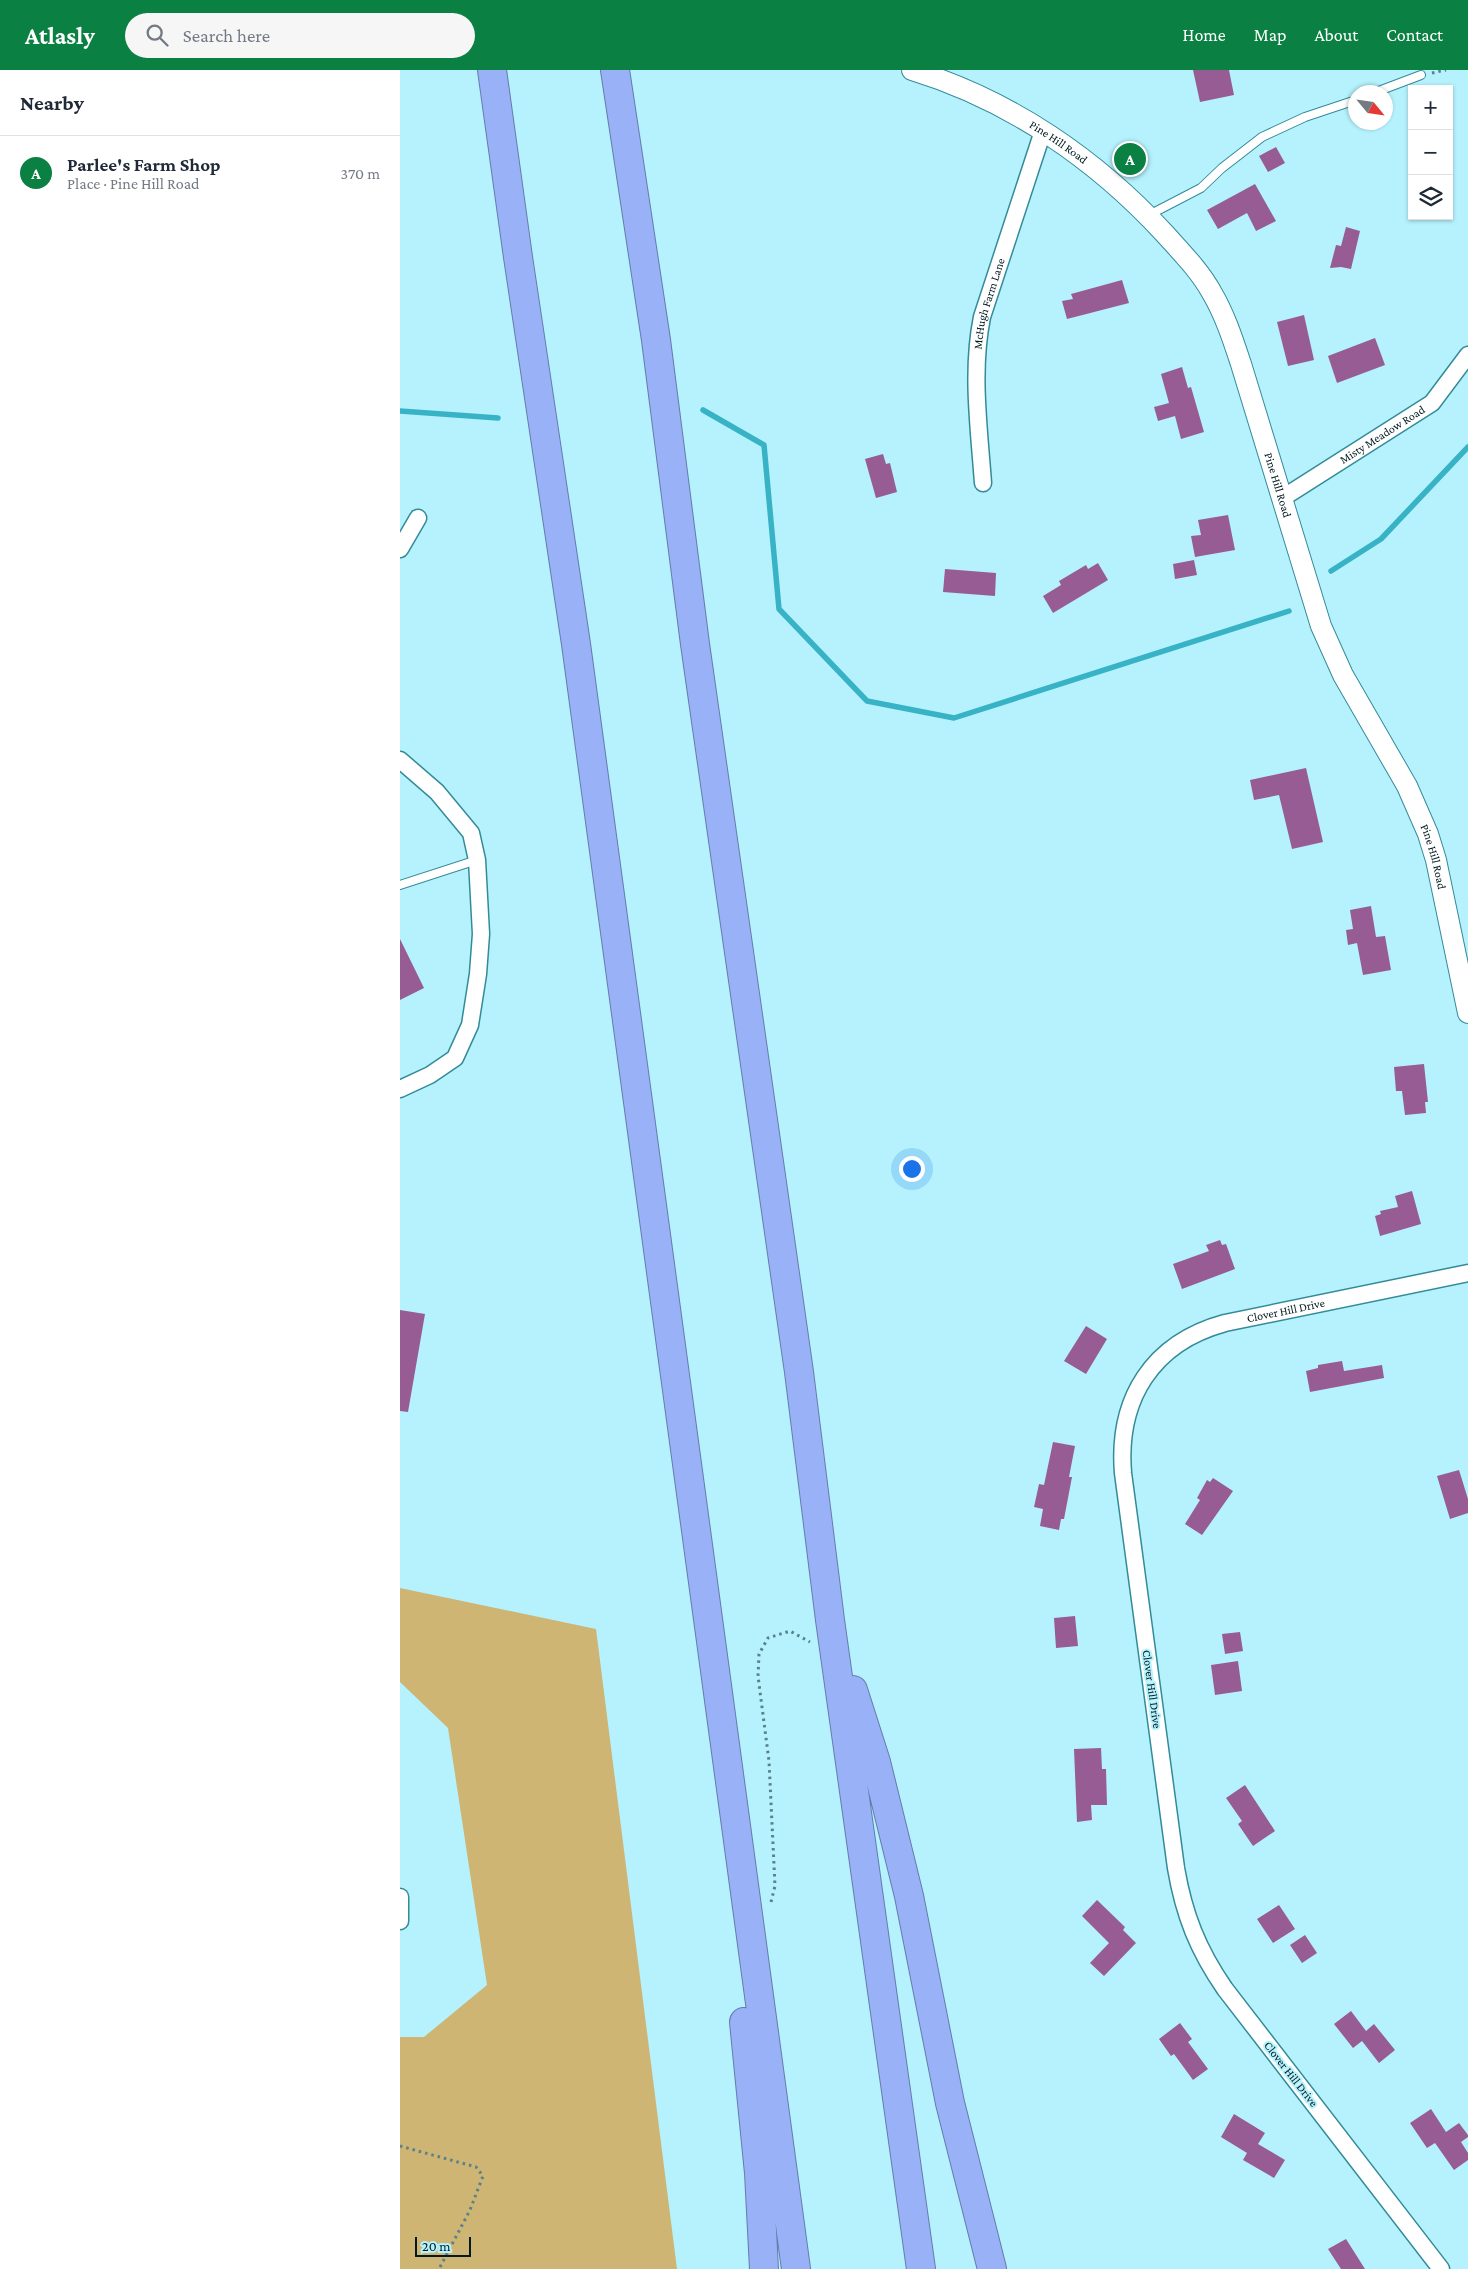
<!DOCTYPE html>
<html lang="en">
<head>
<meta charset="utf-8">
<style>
  body { margin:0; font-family:"Crimson Pro",serif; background:#f6f6f7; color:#1f2937 }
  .controls { position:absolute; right:15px; top:15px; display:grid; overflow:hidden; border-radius:0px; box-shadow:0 1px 4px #0004 }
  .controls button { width:45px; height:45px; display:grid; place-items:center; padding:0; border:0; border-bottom:1px solid #e0e1e3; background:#fff; color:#1f2937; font:25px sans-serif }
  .compass { position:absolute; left:948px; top:15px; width:45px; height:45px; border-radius:50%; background:#fff; box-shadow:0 1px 4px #0004; rotate:119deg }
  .scale { position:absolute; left:15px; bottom:12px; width:56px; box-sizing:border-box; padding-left:5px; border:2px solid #031b1f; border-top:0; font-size:14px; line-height:18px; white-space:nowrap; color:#031b1f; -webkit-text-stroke:4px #b5f2fd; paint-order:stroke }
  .you { position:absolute; left:511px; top:1098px; width:18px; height:18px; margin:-12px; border:4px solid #fff; border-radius:50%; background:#1a73e8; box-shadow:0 0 0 8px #1a73e833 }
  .badge { display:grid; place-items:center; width:32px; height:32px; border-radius:50%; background:#0b8043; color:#fff; font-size:16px; font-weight:700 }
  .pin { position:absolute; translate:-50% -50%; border:2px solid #fff; box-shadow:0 1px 5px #0006 }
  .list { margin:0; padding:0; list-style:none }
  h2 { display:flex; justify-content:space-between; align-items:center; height:65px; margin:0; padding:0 20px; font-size:21px }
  h2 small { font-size:16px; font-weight:400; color:#747a83 }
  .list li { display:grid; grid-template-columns:32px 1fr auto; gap:15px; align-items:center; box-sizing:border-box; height:75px; padding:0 20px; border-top:1px solid #e0e1e3 }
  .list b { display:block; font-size:19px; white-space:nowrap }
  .list p { margin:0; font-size:16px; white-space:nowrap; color:#747a83 }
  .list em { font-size:16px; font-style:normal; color:#747a83 }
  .icon { flex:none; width:28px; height:28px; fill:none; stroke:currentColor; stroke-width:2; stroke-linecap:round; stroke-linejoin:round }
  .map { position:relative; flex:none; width:1068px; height:2199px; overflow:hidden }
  header { display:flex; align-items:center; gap:30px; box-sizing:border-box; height:70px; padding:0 25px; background:#0b8043; color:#fff }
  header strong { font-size:24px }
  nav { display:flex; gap:28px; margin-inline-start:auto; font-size:18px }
  .search { width:350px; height:45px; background:#f6f6f7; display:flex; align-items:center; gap:12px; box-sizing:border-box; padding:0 18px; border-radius:28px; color:#747a83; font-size:19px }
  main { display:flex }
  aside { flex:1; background:#fff }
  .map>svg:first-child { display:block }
  .green { fill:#ceb573 }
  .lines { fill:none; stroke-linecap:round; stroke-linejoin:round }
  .stream { stroke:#37b3c5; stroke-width:5.5 }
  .building { fill:#975c93 }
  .service-casing { stroke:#348b98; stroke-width:10 }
  .minor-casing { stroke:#348b98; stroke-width:19 }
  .tertiary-casing { stroke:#348b98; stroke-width:22 }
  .motorway-casing { stroke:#647cab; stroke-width:30 }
  .path { stroke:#588189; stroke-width:3; stroke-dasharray:2.5 4; stroke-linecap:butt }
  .service { stroke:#fff; stroke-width:8 }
  .minor { stroke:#fff; stroke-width:16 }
  .tertiary { stroke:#fff; stroke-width:20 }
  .motorway { stroke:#99b1f7; stroke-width:28 }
  .labels { text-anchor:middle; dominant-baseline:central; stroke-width:4; stroke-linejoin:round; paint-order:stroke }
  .street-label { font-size:12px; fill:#031b1f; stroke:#b5f2fd }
</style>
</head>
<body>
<header>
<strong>Atlasly</strong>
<div class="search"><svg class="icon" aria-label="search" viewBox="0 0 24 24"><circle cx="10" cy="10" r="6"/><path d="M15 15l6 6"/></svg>Search here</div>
<nav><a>Home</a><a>Map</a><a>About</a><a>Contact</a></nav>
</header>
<main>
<aside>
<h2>Nearby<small></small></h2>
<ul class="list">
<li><span class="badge">A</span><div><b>Parlee's Farm Shop</b><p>Place · Pine Hill Road</p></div><em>370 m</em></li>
</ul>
</aside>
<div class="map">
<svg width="1068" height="2199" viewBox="0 0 1068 2199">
  <rect width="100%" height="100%" fill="#b5f2fd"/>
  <path class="green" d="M 0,1518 L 196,1559 L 277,2199 L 0,2199 L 0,1967 L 24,1967 L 87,1915 L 48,1658 L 0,1612 Z"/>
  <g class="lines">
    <path class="stream" d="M 303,340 L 364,375 L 379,539 L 467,631 L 554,648 L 889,541
      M 0,341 L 98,348
      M 931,501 L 981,469 L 1068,377"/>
  </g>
  <path class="building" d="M 793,0 L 829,0 L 834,25 L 800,32 Z
    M 876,77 L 885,93 L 868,102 L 859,86 Z
    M 855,114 L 876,151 L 856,161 L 847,143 L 818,159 L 807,140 Z
    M 946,157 L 960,161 L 951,199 L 941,197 L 930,198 L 936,175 L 941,176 Z
    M 722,210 L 729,233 L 667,249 L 662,231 L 673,229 L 671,224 Z
    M 904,245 L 914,290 L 888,296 L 877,252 Z
    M 975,268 L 985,295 L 937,313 L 928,286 Z
    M 782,297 L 788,318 L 791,317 L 804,362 L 781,369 L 775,346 L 758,351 L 754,337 L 769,333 L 761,304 Z
    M 483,384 L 486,394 L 490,393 L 497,422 L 476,428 L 465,389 Z
    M 828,445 L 835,480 L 795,487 L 791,466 L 801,465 L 798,450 Z
    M 794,490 L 797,505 L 775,509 L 773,494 Z
    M 698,493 L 708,510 L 653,543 L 643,526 L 661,515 L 659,511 L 686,495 L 688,499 Z
    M 545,499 L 596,503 L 595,526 L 543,522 Z
    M 906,698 L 923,772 L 892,779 L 879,725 L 854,730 L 850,710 Z
    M 971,836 L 976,867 L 985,866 L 991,900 L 963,905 L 957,873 L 948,875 L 946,860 L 953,859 L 950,840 Z
    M 0,869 L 24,918 L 0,930 Z
    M 1024,994 L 1028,1032 L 1025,1032 L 1026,1043 L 1005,1045 L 1002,1021 L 996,1021 L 994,997 Z
    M 1012,1121 L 1021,1154 L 980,1166 L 975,1146 L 981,1144 L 980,1141 L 998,1137 L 995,1126 Z
    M 820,1170 L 822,1175 L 826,1174 L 835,1199 L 782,1219 L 773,1194 L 809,1181 L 806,1175 Z
    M 0,1240 L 25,1244 L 8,1342 L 0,1341 Z
    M 686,1256 L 707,1269 L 686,1304 L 664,1291 Z
    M 942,1291 L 944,1301 L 982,1295 L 984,1308 L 910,1322 L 906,1301 L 918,1298 L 918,1295 Z
    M 653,1372 L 675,1376 L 669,1407 L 672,1407 L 664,1449 L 661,1449 L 659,1460 L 640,1456 L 643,1439 L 634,1437 L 639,1414 L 644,1415 Z
    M 1059,1400 L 1068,1429 L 1068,1443 L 1050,1449 L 1037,1406 Z
    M 813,1408 L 833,1421 L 802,1465 L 785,1454 L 800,1430 L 797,1428 L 807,1410 L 810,1412 Z
    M 675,1546 L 678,1576 L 656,1578 L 654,1548 Z
    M 840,1562 L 843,1581 L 825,1584 L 822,1564 Z
    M 838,1591 L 842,1621 L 815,1625 L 811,1595 Z
    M 701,1678 L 702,1699 L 706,1699 L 707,1735 L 691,1735 L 692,1750 L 677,1752 L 674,1679 Z
    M 845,1715 L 875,1761 L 853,1776 L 838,1754 L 842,1751 L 826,1728 Z
    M 697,1830 L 725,1857 L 723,1860 L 736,1873 L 704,1906 L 690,1893 L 709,1873 L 682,1846 Z
    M 879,1835 L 895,1859 L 873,1873 L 857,1849 Z
    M 905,1865 L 917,1883 L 902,1893 L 890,1875 Z
    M 951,1941 L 966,1961 L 974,1954 L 995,1980 L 979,1993 L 962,1971 L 953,1978 L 934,1954 Z
    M 780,1953 L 792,1969 L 788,1972 L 808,1999 L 793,2010 L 774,1984 L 771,1986 L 759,1969 Z
    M 1031,2039 L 1046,2062 L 1059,2053 L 1068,2065 L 1068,2067 L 1061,2072 L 1068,2083 L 1068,2090 L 1054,2100 L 1035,2073 L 1027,2078 L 1010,2053 Z
    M 834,2044 L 865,2063 L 858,2074 L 885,2090 L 874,2108 L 843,2090 L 847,2083 L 821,2067 Z
    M 946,2169 L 965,2199 L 941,2199 L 928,2179 Z"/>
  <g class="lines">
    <defs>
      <path id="service" d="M 976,22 L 1021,5
        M 749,145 L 801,118 L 822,98 L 862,67 L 905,47 L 956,30
        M 0,815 L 77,790"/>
      <g id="minor">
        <path id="s1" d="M 583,413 C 579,358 571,301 582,247 L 643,61"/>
        <path id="s2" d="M 881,429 L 1032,333 L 1068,285"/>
        <path d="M 0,479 L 18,448"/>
        <path d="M 0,690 L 37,722 L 71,763 L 77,790 L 81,864 L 78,904 L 70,955 L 55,988 L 30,1005 L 0,1019"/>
        <path d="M 0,1827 L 0,1851"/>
        <path id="s3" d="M 1041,2199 L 825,1919 C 798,1880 784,1845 776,1798 L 723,1403 C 717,1329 752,1273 825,1253 L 1068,1203"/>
      </g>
      <g id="tertiary">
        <path id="s4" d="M 512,0 C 610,30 696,89 765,164 C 782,183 800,201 812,223 C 825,245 833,270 841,294 L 921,556 L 943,605 L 1007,716 L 1028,764 L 1036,790 L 1068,943"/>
      </g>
      <path id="motorway" d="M 92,0 L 118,187 L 176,574 L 396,2199
        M 215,0 L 256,270 L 295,574 L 399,1302 L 430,1550 L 521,2199
        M 453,1620 L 476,1692 L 509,1826 L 550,2033 L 592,2199
        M 344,1952 L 359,2103 L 364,2199"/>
    </defs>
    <use href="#service" class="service-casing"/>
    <use href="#minor" class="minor-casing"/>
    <use href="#tertiary" class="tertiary-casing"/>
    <use href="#motorway" class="motorway-casing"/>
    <path class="path" d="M 1032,3 L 1046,0
      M 371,1832 L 375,1816 L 369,1691 L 358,1606 L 359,1584 L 368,1568 L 390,1561 L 410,1572
      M 0,2076 L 76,2097 L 83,2106 L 70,2140 L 39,2199"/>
    <use href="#service" class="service"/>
    <use href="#minor" class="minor"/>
    <use href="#tertiary" class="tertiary"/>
    <use href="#motorway" class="motorway"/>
  </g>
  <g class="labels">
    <g class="street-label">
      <text stroke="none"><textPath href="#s4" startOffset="164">Pine Hill Road</textPath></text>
      <text stroke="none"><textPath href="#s1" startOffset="181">McHugh Farm Lane</textPath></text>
      <text stroke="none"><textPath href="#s2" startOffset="120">Misty Meadow Road</textPath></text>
      <text stroke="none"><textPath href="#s4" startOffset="584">Pine Hill Road</textPath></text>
      <text stroke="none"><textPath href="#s4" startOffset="989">Pine Hill Road</textPath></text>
      <text stroke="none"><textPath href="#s3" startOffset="1145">Clover Hill Drive</textPath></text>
      <text transform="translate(752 1619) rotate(82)">Clover Hill Drive</text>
      <text transform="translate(891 2004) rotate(52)">Clover Hill Drive</text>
    </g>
  </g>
</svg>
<div class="controls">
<button>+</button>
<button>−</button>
<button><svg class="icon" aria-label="layers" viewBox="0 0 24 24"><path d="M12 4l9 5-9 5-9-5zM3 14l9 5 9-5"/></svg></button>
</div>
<svg class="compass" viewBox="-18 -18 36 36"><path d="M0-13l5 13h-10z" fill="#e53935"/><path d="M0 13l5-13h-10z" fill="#747a83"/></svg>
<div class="scale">20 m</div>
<div class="you"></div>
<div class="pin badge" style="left:730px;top:89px">A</div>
</div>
</main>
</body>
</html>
